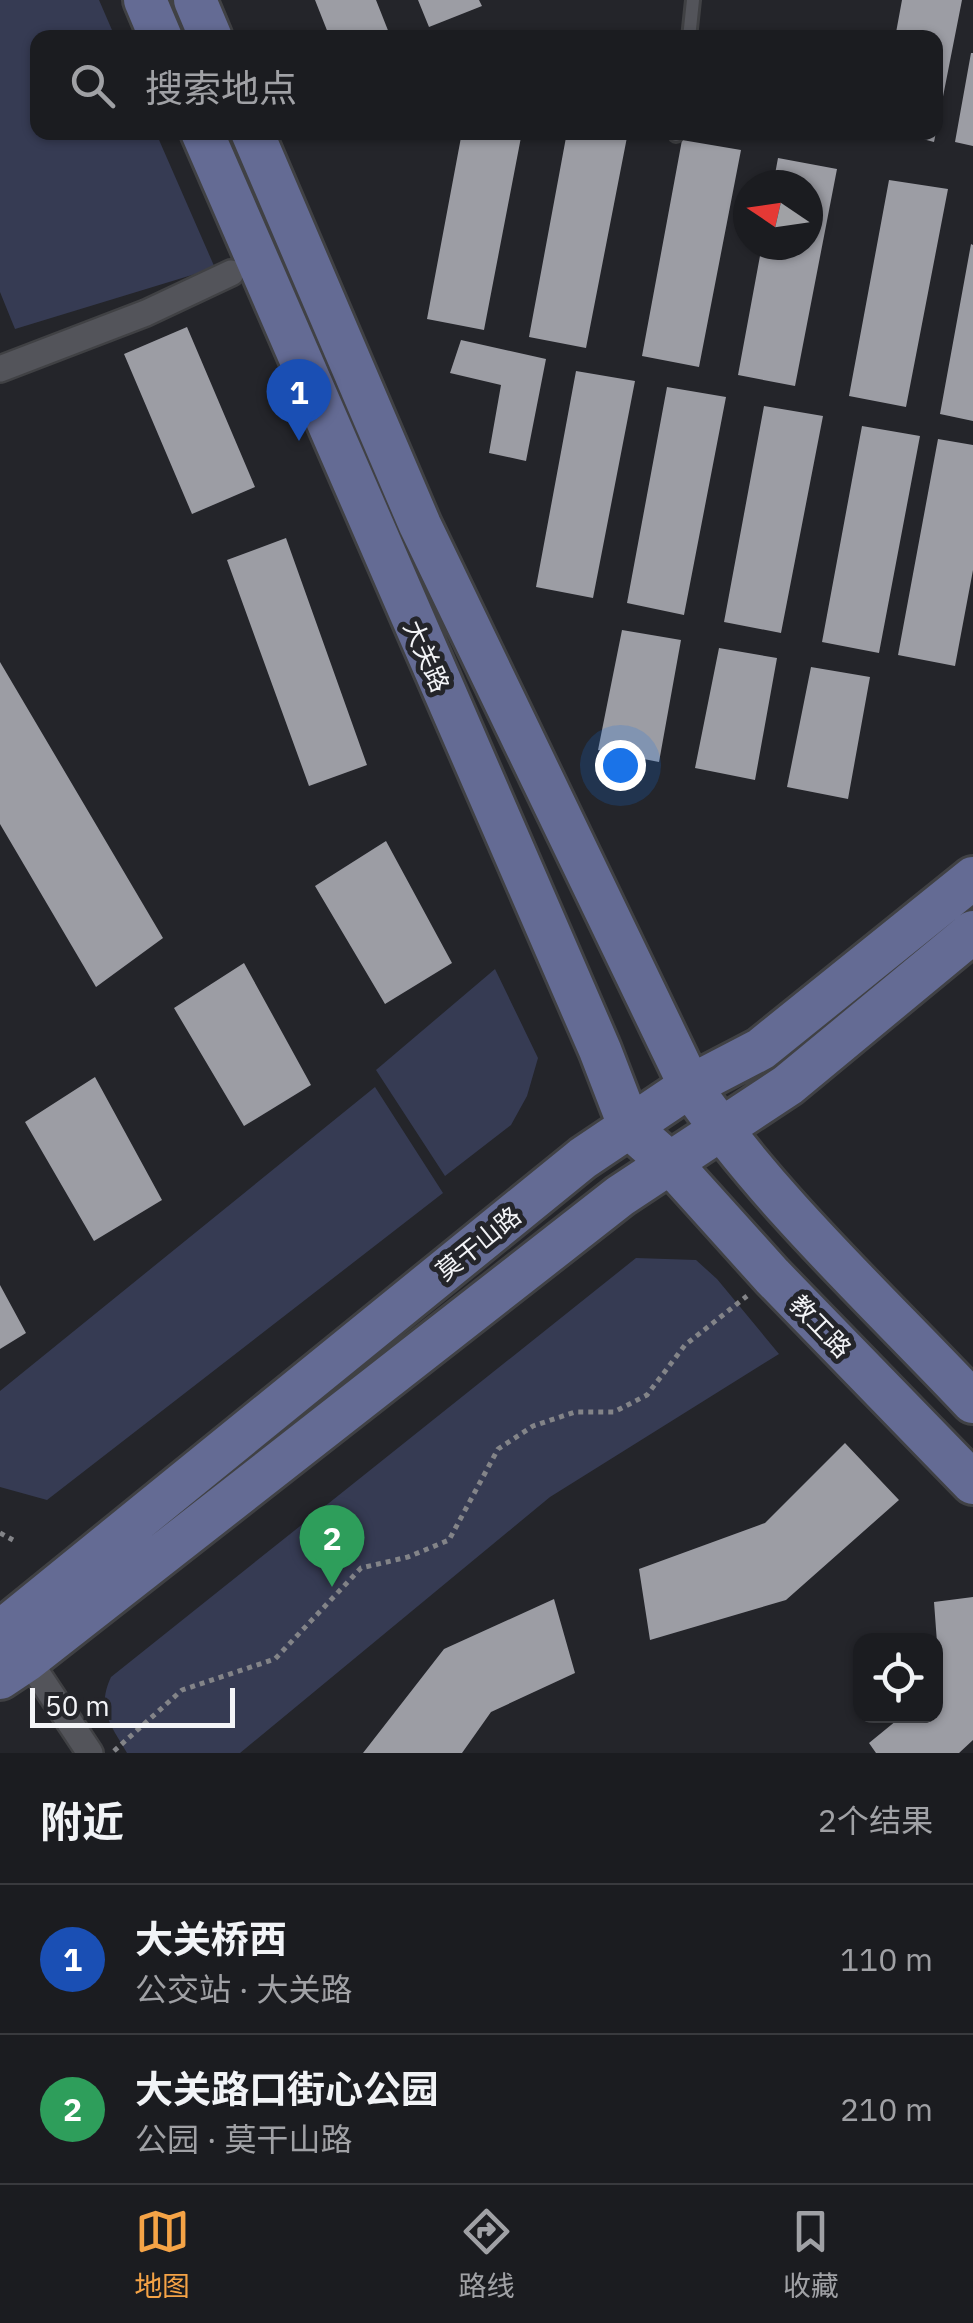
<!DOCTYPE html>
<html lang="zh">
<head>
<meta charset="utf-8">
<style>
  body { margin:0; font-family:"IBM Plex Sans","Noto Sans SC",sans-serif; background:#28292d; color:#f1f3f6 }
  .controls { position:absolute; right:30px; bottom:30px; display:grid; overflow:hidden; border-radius:20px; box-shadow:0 2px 8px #0004 }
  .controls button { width:90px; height:90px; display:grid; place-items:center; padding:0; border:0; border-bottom:2px solid #393a3e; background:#1b1c20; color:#f1f3f6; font:50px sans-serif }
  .compass { position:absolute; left:733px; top:170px; width:90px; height:90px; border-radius:50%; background:#1b1c20; box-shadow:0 2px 8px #0004; rotate:283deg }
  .scale { position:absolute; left:30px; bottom:25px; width:205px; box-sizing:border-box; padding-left:10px; border:5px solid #f3f4f7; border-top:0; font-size:28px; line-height:35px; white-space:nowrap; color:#f3f4f7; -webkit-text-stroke:8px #24252a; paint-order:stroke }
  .you { position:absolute; left:620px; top:765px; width:35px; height:35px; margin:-25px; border:8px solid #fff; border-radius:50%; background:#1a73e8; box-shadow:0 0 0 15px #1a73e833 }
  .badge { display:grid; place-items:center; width:65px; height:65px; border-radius:50%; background:#f5a346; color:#fff; font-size:32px; font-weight:700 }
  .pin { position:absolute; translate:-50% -82px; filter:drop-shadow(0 2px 5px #0008) }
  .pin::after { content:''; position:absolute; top:52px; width:35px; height:30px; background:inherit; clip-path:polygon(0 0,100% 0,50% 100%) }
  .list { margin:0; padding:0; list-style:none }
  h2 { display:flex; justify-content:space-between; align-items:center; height:130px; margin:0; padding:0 40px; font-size:42px }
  h2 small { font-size:32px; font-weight:400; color:#a0a1a5 }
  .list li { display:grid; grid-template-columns:65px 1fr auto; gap:30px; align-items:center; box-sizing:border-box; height:150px; padding:0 40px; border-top:2px solid #393a3e }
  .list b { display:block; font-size:38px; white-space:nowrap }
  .list p { margin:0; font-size:32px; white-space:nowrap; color:#a0a1a5 }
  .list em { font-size:32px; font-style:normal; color:#a0a1a5 }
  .icon { flex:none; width:55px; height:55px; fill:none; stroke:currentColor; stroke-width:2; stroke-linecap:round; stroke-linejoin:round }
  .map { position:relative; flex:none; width:973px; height:1753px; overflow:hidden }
  .search { position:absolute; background:#1b1c20; box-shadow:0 2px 8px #0004; left:30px; right:30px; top:30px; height:110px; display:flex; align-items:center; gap:25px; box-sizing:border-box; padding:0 35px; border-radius:20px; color:#a0a1a5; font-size:38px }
  .sheet { height:430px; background:#1b1c20 }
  nav { display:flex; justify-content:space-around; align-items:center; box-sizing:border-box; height:140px; border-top:2px solid #393a3e; background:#1b1c20; font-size:28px; color:#a0a1a5 }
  nav a { display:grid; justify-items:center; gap:5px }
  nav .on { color:#f5a346 }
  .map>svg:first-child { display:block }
  .green { fill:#363b53 }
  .building { fill:#9c9da4 }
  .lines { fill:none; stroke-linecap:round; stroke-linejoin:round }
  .lane-casing { stroke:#404144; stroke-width:18 }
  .street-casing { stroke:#404144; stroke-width:30 }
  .primary-casing { stroke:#404144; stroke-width:48 }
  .path { stroke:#838488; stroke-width:5; stroke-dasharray:5 5; stroke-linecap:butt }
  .lane { stroke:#53545a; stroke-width:12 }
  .street { stroke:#53545a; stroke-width:25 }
  .primary { stroke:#646b94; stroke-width:42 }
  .labels { text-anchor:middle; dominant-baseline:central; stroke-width:10; stroke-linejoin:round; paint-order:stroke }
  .street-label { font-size:25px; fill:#f3f4f7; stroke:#24252a }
</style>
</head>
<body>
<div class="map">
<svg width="973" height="1753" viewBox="0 0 973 1753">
  <rect width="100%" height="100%" fill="#24252a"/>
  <path class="green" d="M 0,0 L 99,0 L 115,37 L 38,38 L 38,132 L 156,133 L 215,268 L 15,329 L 0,292 Z
    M 495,969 L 538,1058 L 527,1096 L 511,1125 L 445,1176 L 376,1070 Z
    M 375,1087 L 443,1193 L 47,1500 L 0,1487 L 0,1391 Z
    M 636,1258 L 696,1260 L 717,1279 L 779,1354 L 550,1497 L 240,1753 L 127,1753 C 111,1725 96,1709 111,1677 Z"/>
  <path class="building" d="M 315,0 L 376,0 L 391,38 L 330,38 Z
    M 418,0 L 479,0 L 482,6 L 429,27 Z
    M 902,0 L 962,0 L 937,127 L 936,38 L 895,38 Z
    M 971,53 L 973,53 L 973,146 L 955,142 Z
    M 462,132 L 522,132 L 484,330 L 427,319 Z
    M 567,132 L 628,132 L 586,348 L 529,337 Z
    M 896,132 L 936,132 L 934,142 Z
    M 682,140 L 741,150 L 699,367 L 642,356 Z
    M 778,158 L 837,169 L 795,386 L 738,375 L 762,245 L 808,245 L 808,185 L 773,185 Z
    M 889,180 L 948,189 L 906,407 L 849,396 Z
    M 971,244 L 973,245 L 973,421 L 940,414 Z
    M 187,327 L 255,487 L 192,514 L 124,354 Z
    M 461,340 L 546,359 L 526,461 L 489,453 L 501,385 L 450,373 Z
    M 576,371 L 635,381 L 593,598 L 536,587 Z
    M 667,387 L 726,397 L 684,615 L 627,603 Z
    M 764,406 L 823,416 L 781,633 L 724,622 Z
    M 862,426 L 920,436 L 879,653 L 822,642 Z
    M 938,439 L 973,445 L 973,570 L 955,666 L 898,655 Z
    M 286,538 L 367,765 L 309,786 L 227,560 Z
    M 622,630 L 681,640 L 659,762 L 598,750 Z
    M 719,648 L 777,658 L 755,780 L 695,768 Z
    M 0,662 L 163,938 L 96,987 L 0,824 Z
    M 811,667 L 870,677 L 848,799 L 787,787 Z
    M 386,841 L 452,963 L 385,1004 L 315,886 Z
    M 244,963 L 311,1085 L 244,1126 L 174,1008 Z
    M 95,1077 L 162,1200 L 94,1241 L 25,1122 Z
    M 0,1285 L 26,1333 L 0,1349 Z
    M 845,1443 L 899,1500 L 786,1600 L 650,1640 L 639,1569 L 765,1523 Z
    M 973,1597 L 973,1740 L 959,1753 L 876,1753 L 869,1743 L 902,1716 L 936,1716 L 936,1687 L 940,1683 L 934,1602 Z
    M 554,1599 L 575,1673 L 491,1712 L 462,1753 L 363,1753 L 444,1649 Z"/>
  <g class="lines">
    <defs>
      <path id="lane" d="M 689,38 L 693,0
        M 676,135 L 676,132"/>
      <path id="street" d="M 0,369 L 146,313 L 231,273
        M 21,1649 L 90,1753"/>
      <path id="primary" d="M 145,0 L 161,38
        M 195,0 L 211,38
        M 202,132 L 600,1050 L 630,1128 L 672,1165 L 772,1276 L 973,1483
        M 252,132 L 420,525 L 690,1086 C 770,1202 877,1300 973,1402
        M 0,1632 L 583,1158 L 690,1086 L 761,1049 L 973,878
        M 0,1678 L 27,1660 L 620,1196 L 788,1085 L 973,932"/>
    </defs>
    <use href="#lane" class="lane-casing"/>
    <use href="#street" class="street-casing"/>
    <use href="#primary" class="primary-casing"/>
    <path class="path" d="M 0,1533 L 13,1540
      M 114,1751 L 182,1690 L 275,1659 L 361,1568 L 408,1557 L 449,1540 L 498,1449 L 533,1426 L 575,1412 L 614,1412 L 647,1395 L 685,1345 L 747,1296"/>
    <use href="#lane" class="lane"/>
    <use href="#street" class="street"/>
    <use href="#primary" class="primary"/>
  </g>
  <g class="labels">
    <g class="street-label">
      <text transform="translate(427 656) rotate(66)">大关路</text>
      <text transform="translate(478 1243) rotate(-39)">莫干山路</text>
      <text transform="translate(821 1326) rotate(46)">教工路</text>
    </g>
  </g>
</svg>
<div class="controls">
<button><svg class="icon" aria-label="locate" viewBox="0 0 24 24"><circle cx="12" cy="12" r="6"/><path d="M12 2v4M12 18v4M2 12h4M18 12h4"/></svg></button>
</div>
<svg class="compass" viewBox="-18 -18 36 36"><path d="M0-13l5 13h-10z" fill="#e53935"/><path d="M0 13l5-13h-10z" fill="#a0a1a5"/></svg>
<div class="scale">50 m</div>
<div class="you"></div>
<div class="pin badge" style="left:299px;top:441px;background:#1a4fb4">1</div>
<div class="pin badge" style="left:332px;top:1587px;background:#2e9e5b">2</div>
<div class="search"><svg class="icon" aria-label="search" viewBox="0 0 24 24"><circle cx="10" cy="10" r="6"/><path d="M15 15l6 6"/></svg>搜索地点</div>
</div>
<section class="sheet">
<h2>附近<small>2个结果</small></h2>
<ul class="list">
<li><span class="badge" style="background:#1a4fb4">1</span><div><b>大关桥西</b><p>公交站 · 大关路</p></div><em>110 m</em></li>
<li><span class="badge" style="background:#2e9e5b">2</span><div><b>大关路口街心公园</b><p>公园 · 莫干山路</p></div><em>210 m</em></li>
</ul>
</section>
<nav>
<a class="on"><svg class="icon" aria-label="map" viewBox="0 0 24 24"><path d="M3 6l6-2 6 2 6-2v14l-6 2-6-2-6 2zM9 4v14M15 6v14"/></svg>地图</a>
<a><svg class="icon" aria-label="directions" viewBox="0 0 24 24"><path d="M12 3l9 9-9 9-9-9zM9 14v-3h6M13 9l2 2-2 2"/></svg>路线</a>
<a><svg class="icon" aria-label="saved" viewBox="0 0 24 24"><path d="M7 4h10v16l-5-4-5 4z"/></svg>收藏</a>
</nav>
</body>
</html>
